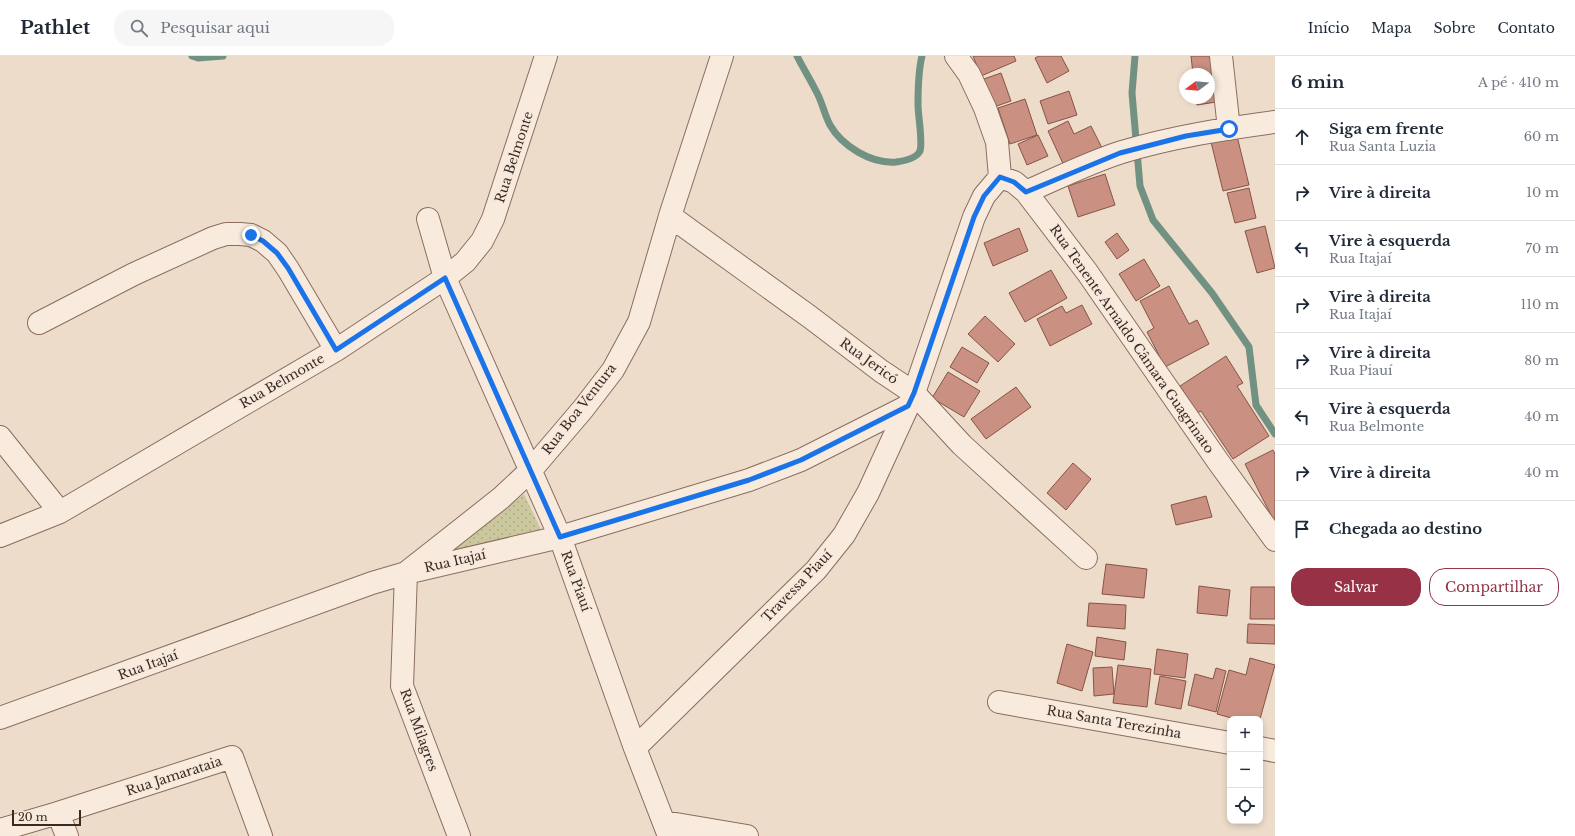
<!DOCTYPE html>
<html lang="pt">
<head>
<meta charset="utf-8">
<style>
  body { margin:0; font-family:"Libre Baskerville",serif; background:#f6f6f7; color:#1f2937 }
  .controls { position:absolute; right:12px; bottom:12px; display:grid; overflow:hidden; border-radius:8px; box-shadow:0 2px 6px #0003 }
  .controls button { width:36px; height:36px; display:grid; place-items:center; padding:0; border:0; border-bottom:1px solid #e0e1e3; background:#fff; color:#1f2937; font:20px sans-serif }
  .compass { position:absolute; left:1179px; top:12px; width:36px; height:36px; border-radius:50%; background:#fff; box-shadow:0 2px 6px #0003; rotate:254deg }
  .scale { position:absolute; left:12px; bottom:10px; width:69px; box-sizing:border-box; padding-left:4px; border:2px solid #3b2922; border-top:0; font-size:11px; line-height:14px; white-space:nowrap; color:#3b2922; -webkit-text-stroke:3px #f5e8da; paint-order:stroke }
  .stop { position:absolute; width:12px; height:12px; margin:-9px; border:3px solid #1a73e8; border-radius:50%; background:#fff }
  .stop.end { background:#1a73e8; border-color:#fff; box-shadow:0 1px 4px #0008 }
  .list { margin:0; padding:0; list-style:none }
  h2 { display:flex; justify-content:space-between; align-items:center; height:52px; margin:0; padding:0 16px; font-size:17px }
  h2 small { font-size:13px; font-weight:400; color:#747a83 }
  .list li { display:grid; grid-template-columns:26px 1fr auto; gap:12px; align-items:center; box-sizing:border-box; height:56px; padding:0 16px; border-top:1px solid #e0e1e3 }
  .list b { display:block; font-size:15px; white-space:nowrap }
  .list p { margin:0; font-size:13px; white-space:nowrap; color:#747a83 }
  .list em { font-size:13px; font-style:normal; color:#747a83 }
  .actions { display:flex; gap:8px; padding:12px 16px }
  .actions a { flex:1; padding:9px 0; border:1px solid #963146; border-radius:16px; text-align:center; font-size:14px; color:#963146 }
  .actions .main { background:#963146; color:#fff }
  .icon { flex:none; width:22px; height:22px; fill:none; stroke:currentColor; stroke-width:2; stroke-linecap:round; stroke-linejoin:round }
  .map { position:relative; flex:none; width:1275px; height:780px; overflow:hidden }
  header { display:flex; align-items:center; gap:24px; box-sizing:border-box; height:56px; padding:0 20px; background:#fff; border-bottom:1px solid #e0e1e3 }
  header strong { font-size:19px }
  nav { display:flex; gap:22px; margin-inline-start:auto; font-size:14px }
  .search { width:280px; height:36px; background:#f6f6f7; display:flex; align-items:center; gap:10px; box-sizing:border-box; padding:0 14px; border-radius:16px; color:#747a83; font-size:15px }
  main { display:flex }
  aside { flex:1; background:#fff }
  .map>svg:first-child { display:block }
  .park { fill:url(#park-dots) }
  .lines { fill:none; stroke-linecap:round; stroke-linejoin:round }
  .stream { stroke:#719182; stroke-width:7 }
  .building { fill:#ca9182; stroke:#885346 }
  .minor-casing { stroke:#8a6d5f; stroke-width:24 }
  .minor { stroke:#f8ebde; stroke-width:22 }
  .route { stroke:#1a73e8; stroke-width:5 }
  .labels { text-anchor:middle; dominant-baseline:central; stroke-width:3; stroke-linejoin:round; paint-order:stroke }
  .street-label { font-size:13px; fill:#3b2922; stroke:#f5e8da }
</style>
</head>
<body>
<header>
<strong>Pathlet</strong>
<div class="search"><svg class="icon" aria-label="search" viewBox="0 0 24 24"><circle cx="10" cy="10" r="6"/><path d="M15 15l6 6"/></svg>Pesquisar aqui</div>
<nav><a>Início</a><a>Mapa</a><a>Sobre</a><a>Contato</a></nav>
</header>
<main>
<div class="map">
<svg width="1275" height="780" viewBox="0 0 1275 780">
  <defs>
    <pattern id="park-dots" width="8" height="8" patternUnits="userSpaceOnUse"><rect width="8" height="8" fill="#ccc89e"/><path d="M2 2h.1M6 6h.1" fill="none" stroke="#b0ac88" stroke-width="1.8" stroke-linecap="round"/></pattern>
  </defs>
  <rect width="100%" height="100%" fill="#eddcca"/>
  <path class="park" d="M 524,438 L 544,480 L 435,507 Z"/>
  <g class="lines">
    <path class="stream" d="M 192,0 L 198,2 L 223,0
      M 797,0 C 803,12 810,23 816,35 C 822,45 824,58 830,69 C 842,90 871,108 896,106 C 904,105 916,103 920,95 C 923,86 918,59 918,49 C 918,33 918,16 922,0
      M 1135,0 L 1132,37 L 1140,130 L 1153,164 L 1212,237 L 1249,291 L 1256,349 L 1275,378"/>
  </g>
  <path class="building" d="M 973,0 L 1014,0 L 1016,5 L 981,20 Z
    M 1039,0 L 1061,0 L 1069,15 L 1047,27 L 1035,2 Z
    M 1191,0 L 1210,0 L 1216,46 L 1197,49 L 1196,42 L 1209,42 L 1209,18 L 1193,18 Z
    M 1001,17 L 1011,45 L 991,52 L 981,24 Z
    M 1069,35 L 1077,59 L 1048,68 L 1040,45 Z
    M 1025,43 L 1037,79 L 1010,88 L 998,52 Z
    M 1068,65 L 1074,78 L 1091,70 L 1103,94 L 1065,112 L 1048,75 Z
    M 1038,79 L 1048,100 L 1027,109 L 1018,88 Z
    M 1237,80 L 1249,129 L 1223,135 L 1211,86 Z
    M 1105,118 L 1115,149 L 1078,161 L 1068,130 Z
    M 1249,132 L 1256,162 L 1235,167 L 1227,137 Z
    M 1265,170 L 1275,212 L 1257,217 L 1245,175 Z
    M 1019,172 L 1028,195 L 993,210 L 984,187 Z
    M 1117,177 L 1129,194 L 1117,203 L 1105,186 Z
    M 1144,203 L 1160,230 L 1136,245 L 1119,218 Z
    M 1051,214 L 1067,242 L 1025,266 L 1009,237 Z
    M 1169,230 L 1189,268 L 1197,264 L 1209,288 L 1165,311 L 1147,276 L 1154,272 L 1140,245 Z
    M 1082,249 L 1092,268 L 1050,290 L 1037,263 L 1062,250 L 1066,257 Z
    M 985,260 L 1015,288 L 998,306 L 968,278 Z
    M 962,291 L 989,307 L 977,327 L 950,311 Z
    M 1226,300 L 1243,327 L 1237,330 L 1269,380 L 1233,403 L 1201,355 L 1197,357 L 1180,330 Z
    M 948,316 L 980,335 L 964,361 L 932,342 Z
    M 1016,331 L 1031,351 L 986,383 L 971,363 Z
    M 1273,394 L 1275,398 L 1275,464 L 1274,465 L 1245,408 Z
    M 1073,407 L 1091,423 L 1066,454 L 1047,437 Z
    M 1206,440 L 1212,461 L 1176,469 L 1171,449 Z
    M 1106,508 L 1147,513 L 1144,542 L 1102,538 Z
    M 1199,530 L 1230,534 L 1227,560 L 1197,557 Z
    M 1251,531 L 1275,531 L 1275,563 L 1250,563 Z
    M 1089,547 L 1126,549 L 1125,573 L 1087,570 Z
    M 1248,568 L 1275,569 L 1275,588 L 1247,587 Z
    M 1097,581 L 1126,586 L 1124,604 L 1095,600 Z
    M 1067,588 L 1093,596 L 1082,635 L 1057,627 Z
    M 1157,593 L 1188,598 L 1185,622 L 1154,618 Z
    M 1250,602 L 1275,609 L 1260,663 L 1235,663 L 1217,658 L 1229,614 L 1246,619 Z
    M 1118,609 L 1151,613 L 1147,651 L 1113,647 Z
    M 1112,611 L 1114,638 L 1094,640 L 1093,612 Z
    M 1216,612 L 1226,615 L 1216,656 L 1188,649 L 1195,618 L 1213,623 Z
    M 1160,620 L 1186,625 L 1181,653 L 1155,648 Z"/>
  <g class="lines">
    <defs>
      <path id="minor" d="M 956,0 L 969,18 L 985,52 L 997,86 L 1000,121 L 1014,126 L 1026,136 L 1087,216 L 1217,404 L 1275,484
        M 1221,0 L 1229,73
        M 1026,136 C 1056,123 1090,106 1122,96 C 1172,81 1223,73 1275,66
        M 670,160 L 810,261 L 881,315 L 914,337 L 962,389 L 1086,502
        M 428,163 L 445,222 L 560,481 L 635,692 L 669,780
        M 39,267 L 134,218 L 213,182 L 226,178 L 240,178 L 251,179 L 263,185 L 277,197 L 288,213 L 336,294
        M 0,381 L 60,456
        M 0,480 L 60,456 L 336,294 L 445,222 L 465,206 L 482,185 L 493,163 L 546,0
        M 999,646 L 1230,687
        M 0,662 L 372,527 L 406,517 L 560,481 L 749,424 L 801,404 L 908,350
        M 635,692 L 816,514 L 844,479 L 868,437 L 914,337 L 974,161 L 984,140 L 1000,121
        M 1260,692 L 1275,695
        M 58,757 L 232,701 L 261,780
        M 664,766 L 747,780
        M 0,774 L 58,757 L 67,780
        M 459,780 L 402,630 L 406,517 L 501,442 L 531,414 L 583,353 L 613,314 L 639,266 L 670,160 L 722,0"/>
    </defs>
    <use href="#minor" class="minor-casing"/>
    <use href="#minor" class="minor"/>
  </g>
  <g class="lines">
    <path class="route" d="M 251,179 L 263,185 L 277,197 L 288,212 L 336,294 L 445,222 L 560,481 L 749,424 L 801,404 L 908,350 L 914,337 L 974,161 L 984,140 L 1000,121 L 1014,126 L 1026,136 L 1120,97 L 1186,80 L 1229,73"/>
  </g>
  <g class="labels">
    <g class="street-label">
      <text transform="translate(514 101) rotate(-72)">Rua Belmonte</text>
      <text transform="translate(1132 283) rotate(55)">Rua Tenente Arnaldo Câmara Guagrinato</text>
      <text transform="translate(869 305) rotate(36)">Rua Jericó</text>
      <text transform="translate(282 325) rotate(-30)">Rua Belmonte</text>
      <text transform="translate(579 353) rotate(-52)">Rua Boa Ventura</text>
      <text transform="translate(455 505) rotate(-13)">Rua Itajaí</text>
      <text transform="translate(576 525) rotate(70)">Rua Piauí</text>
      <text transform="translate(797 530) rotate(-46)">Travessa Piauí</text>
      <text transform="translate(148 609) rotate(-20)">Rua Itajaí</text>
      <text transform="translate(1114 666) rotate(10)">Rua Santa Terezinha</text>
      <text transform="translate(419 674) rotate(70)">Rua Milagres</text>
      <text transform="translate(174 720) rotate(-18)">Rua Jamarataia</text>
    </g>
  </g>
</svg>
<div class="controls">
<button>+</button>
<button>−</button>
<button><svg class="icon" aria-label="locate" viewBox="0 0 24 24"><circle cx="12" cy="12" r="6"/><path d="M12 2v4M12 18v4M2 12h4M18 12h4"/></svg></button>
</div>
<svg class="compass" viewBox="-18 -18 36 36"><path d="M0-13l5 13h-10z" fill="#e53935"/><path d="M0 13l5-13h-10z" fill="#747a83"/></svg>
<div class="scale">20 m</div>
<div class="stop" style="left:1229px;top:73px"></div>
<div class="stop end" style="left:251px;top:179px"></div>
</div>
<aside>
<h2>6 min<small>A pé · 410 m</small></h2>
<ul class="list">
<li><svg class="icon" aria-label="ahead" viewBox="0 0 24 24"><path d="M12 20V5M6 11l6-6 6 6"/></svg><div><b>Siga em frente</b><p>Rua Santa Luzia</p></div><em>60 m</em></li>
<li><svg class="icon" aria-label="right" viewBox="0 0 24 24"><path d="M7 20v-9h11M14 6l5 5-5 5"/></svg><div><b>Vire à direita</b></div><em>10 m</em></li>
<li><svg class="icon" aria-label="left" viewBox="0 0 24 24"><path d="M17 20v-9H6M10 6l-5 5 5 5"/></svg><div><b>Vire à esquerda</b><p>Rua Itajaí</p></div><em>70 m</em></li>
<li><svg class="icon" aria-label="right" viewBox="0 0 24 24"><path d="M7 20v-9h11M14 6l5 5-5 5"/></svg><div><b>Vire à direita</b><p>Rua Itajaí</p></div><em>110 m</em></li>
<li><svg class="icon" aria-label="right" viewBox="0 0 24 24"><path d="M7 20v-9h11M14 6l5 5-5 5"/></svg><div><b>Vire à direita</b><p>Rua Piauí</p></div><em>80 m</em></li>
<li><svg class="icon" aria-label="left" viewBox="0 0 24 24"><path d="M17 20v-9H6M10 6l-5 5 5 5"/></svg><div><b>Vire à esquerda</b><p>Rua Belmonte</p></div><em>40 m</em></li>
<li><svg class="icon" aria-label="right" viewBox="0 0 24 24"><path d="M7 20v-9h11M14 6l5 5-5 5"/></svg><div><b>Vire à direita</b></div><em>40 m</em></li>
<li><svg class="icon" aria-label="arrive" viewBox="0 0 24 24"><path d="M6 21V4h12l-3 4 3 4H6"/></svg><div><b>Chegada ao destino</b></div></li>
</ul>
<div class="actions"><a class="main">Salvar</a><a>Compartilhar</a></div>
</aside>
</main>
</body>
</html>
